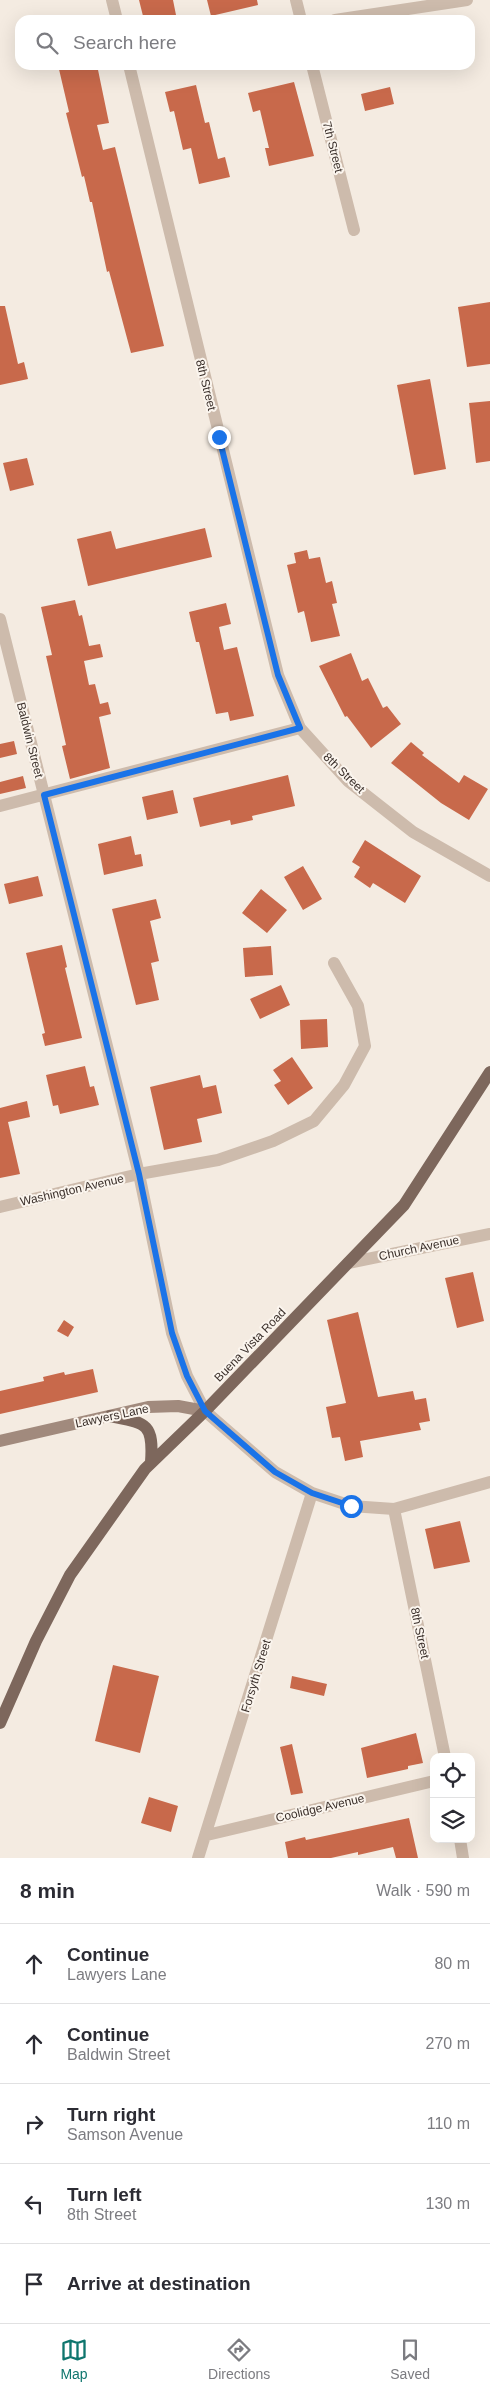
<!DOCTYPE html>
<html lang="en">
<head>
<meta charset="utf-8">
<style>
  body { margin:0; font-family:Helvetica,sans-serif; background:#f7f7f7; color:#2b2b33 }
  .controls { position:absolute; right:15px; bottom:15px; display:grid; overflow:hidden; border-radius:10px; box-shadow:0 5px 20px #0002 }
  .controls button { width:45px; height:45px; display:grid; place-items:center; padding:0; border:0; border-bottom:1px solid #e1e1e2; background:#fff; color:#2b2b33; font:25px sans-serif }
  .stop { position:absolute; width:15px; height:15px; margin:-11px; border:4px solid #1a73e8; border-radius:50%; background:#fff }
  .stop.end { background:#1a73e8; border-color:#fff; box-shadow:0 1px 5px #0008 }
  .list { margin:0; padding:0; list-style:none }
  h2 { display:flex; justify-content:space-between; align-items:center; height:65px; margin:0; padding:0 20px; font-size:21px }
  h2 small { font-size:16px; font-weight:400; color:#7c7c81 }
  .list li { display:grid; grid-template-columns:32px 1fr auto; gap:15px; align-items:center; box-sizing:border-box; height:80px; padding:0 20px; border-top:1px solid #e1e1e2 }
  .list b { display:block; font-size:19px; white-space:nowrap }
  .list p { margin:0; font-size:16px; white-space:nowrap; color:#7c7c81 }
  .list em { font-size:16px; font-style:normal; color:#7c7c81 }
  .icon { flex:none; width:28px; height:28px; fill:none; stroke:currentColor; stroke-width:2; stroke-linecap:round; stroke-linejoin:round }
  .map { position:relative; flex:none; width:490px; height:1858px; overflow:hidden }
  .search { position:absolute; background:#fff; box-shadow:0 5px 20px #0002; left:15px; right:15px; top:15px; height:55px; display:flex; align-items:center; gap:12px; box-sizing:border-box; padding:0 18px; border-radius:15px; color:#7c7c81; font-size:19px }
  .sheet { height:465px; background:#fff }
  nav { display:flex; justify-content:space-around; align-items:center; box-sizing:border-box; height:70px; border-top:1px solid #e1e1e2; background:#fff; font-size:14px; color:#7c7c81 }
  nav a { display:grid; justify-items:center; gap:2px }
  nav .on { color:#0f766e }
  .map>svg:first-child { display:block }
  .building { fill:#c8694b }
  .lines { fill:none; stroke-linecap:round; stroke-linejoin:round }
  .street { stroke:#cdbbac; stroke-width:12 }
  .secondary { stroke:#a18a7d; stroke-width:12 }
  .primary { stroke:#7d675c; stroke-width:12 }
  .route { stroke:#1a73e8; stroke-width:6 }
  .labels { text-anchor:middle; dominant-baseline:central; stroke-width:4; stroke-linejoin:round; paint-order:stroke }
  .street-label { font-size:12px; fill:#3b302b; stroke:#fbf5ee }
</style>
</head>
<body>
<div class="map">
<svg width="490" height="1858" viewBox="0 0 490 1858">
  <rect width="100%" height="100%" fill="#f4ebe1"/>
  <path class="building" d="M 139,0 L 173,0 L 177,20 L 144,20 Z
    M 207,0 L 257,0 L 258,5 L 211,16 Z
    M 58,65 L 97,65 L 109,123 L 97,125 L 103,150 L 115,147 L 164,346 L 131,353 L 109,271 L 107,272 L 92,202 L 90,202 L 84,176 L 82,177 L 66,113 L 69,112 Z
    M 294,82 L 314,156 L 269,166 L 265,148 L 269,148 L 260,110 L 253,112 L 248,93 Z
    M 196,85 L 205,123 L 209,122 L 218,159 L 225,157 L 230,177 L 199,184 L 191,148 L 183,150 L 174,111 L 170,112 L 165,92 Z
    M 390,87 L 394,104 L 365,111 L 361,94 Z
    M 490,302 L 490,364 L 467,367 L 458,307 Z
    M 0,306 L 5,306 L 18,364 L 24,362 L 28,379 L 0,385 Z
    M 430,379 L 446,469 L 414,475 L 397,385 Z
    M 490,401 L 490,461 L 476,463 L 469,403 Z
    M 27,458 L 34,485 L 10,491 L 3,463 Z
    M 205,528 L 212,557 L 88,586 L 77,539 L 111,531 L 116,549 Z
    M 307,550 L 309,559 L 320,557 L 326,583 L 332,581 L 337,603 L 332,604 L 340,636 L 311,642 L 304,611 L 298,613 L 287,565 L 296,563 L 294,553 Z
    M 75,600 L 79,616 L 82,615 L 89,646 L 100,644 L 103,657 L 84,661 L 89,685 L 95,684 L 100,704 L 108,702 L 111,714 L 99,717 L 110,768 L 70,779 L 62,746 L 66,745 L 46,656 L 52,655 L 41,607 Z
    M 226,603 L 231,624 L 219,627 L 224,650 L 237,647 L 254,716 L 230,721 L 228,712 L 216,714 L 199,642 L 196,642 L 189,612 Z
    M 351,653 L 362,681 L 368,678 L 383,708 L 387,706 L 401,724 L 371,748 L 347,716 L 345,717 L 319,666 Z
    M 14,741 L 17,754 L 0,758 L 0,744 Z
    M 411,742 L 424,753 L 422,755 L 459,783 L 464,775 L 488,789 L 469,820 L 441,803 L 391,763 Z
    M 288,775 L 295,806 L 252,816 L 253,820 L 231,825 L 230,820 L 200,827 L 193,798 Z
    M 23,776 L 26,788 L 0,794 L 0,782 Z
    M 173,790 L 178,813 L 147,820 L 142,797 Z
    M 131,836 L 135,855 L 141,854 L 143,866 L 104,875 L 98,844 Z
    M 365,840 L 421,876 L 405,903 L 373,883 L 370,888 L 354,877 L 360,867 L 352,862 Z
    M 303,866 L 322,899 L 303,910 L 284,877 Z
    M 38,876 L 43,896 L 9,904 L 4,884 Z
    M 261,889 L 287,910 L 267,933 L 242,913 Z
    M 156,899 L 161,918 L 150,921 L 159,961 L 151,963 L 159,1000 L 136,1005 L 112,909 Z
    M 62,945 L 67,967 L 65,968 L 82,1038 L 45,1046 L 42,1034 L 45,1033 L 26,953 Z
    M 271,946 L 273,975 L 245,977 L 243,948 Z
    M 281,985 L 290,1005 L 260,1019 L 250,999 Z
    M 327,1019 L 328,1047 L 301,1049 L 300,1020 Z
    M 292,1057 L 313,1088 L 288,1105 L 274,1085 L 281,1081 L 273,1070 Z
    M 85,1066 L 90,1087 L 94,1086 L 99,1105 L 60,1114 L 58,1105 L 53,1106 L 46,1075 Z
    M 200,1075 L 203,1088 L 216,1085 L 222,1113 L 197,1119 L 202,1142 L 164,1150 L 150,1087 Z
    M 27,1101 L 30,1117 L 8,1122 L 20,1174 L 0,1178 L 0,1108 Z
    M 473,1272 L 484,1321 L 457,1328 L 445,1278 Z
    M 358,1312 L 378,1397 L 413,1391 L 415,1400 L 426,1398 L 430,1421 L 419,1423 L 421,1430 L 360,1441 L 363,1457 L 345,1461 L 340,1437 L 332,1438 L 326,1407 L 346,1403 L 327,1320 Z
    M 64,1320 L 74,1327 L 68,1337 L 57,1331 Z
    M 93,1369 L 98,1392 L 0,1414 L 0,1391 L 44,1381 L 43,1377 L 64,1372 L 65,1375 Z
    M 460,1521 L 470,1562 L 434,1569 L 425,1529 Z
    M 113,1665 L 159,1676 L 140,1753 L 95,1741 Z
    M 292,1676 L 327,1684 L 324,1696 L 290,1688 Z
    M 416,1733 L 423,1763 L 408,1766 L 408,1769 L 367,1778 L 361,1748 Z
    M 292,1744 L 303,1793 L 291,1795 L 280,1747 Z
    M 149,1797 L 178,1806 L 171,1832 L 141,1823 Z
    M 409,1818 L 418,1858 L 396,1858 L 393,1847 L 358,1855 L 358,1852 L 331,1858 L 288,1858 L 285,1842 L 305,1837 L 306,1840 Z"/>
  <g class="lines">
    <path class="street" d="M 112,0 L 117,20
      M 296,0 L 301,20
      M 335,20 L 467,0
      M 129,65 L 278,675 L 300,728 L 348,781 L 413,832 L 490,876
      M 312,65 L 354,230
      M 0,619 L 139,1174 L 172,1333 L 187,1376 L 205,1411 L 275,1472 L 312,1493 L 351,1506 L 394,1509 L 490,1482
      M 0,806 L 300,728
      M 0,1207 L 139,1174 L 218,1160 L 273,1141 L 314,1121 L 344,1085 L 365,1046 L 358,1006 L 334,963
      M 348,1263 L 490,1234
      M 394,1509 L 445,1757
      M 207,1835 L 434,1781
      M 460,1839 L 463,1858
      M 198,1858 L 312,1493"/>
    <path class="secondary" d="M 0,1441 L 148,1407 L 178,1406 L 205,1411"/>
    <path class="primary" d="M 110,1416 C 145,1423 154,1422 151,1462
      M 0,1723 L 36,1641 L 70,1575 L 145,1469 L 205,1411 L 404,1205 L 490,1072"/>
  </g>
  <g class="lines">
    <path class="route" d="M 219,437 L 278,675 L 300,728 L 44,795 L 139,1174 L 172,1333 L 187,1376 L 205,1411 L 275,1472 L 312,1493 L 351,1506"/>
  </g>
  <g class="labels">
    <g class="street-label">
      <text transform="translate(333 147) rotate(76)">7th Street</text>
      <text transform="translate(206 385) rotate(76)">8th Street</text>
      <text transform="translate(30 740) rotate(76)">Baldwin Street</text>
      <text transform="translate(344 773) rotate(44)">8th Street</text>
      <text transform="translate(72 1190) rotate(-13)">Washington Avenue</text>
      <text transform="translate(419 1248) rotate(-12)">Church Avenue</text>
      <text transform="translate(250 1345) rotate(-46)">Buena Vista Road</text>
      <text transform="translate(112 1416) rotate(-12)">Lawyers Lane</text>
      <text transform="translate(420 1633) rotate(78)">8th Street</text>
      <text transform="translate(256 1676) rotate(-73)">Forsyth Street</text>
      <text transform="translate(320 1808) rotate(-13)">Coolidge Avenue</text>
    </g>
  </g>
</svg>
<div class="controls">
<button><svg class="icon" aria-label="locate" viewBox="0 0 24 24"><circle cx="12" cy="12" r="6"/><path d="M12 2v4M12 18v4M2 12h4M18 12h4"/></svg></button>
<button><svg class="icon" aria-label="layers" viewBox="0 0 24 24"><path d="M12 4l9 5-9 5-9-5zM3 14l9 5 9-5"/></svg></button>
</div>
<div class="stop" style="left:351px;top:1506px"></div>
<div class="stop end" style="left:219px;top:437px"></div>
<div class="search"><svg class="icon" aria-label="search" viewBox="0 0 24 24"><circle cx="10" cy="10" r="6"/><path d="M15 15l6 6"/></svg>Search here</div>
</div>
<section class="sheet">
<h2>8 min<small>Walk · 590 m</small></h2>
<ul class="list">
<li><svg class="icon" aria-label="ahead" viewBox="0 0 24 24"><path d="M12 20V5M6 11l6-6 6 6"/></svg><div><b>Continue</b><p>Lawyers Lane</p></div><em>80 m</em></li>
<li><svg class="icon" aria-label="ahead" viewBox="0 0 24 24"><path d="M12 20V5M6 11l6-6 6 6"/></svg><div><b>Continue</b><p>Baldwin Street</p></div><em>270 m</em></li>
<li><svg class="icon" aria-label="right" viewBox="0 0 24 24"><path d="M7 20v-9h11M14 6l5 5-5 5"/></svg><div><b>Turn right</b><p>Samson Avenue</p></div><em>110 m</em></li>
<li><svg class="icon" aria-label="left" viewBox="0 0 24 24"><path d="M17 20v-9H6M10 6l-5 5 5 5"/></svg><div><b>Turn left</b><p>8th Street</p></div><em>130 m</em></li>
<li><svg class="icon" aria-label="arrive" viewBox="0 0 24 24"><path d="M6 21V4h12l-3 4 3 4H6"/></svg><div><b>Arrive at destination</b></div></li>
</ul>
</section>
<nav>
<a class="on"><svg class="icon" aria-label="map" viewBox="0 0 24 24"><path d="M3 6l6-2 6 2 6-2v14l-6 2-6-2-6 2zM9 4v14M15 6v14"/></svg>Map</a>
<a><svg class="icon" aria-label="directions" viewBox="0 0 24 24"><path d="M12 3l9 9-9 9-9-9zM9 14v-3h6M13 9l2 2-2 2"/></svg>Directions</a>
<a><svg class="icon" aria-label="saved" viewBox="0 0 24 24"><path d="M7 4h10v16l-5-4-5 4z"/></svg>Saved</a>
</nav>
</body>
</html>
